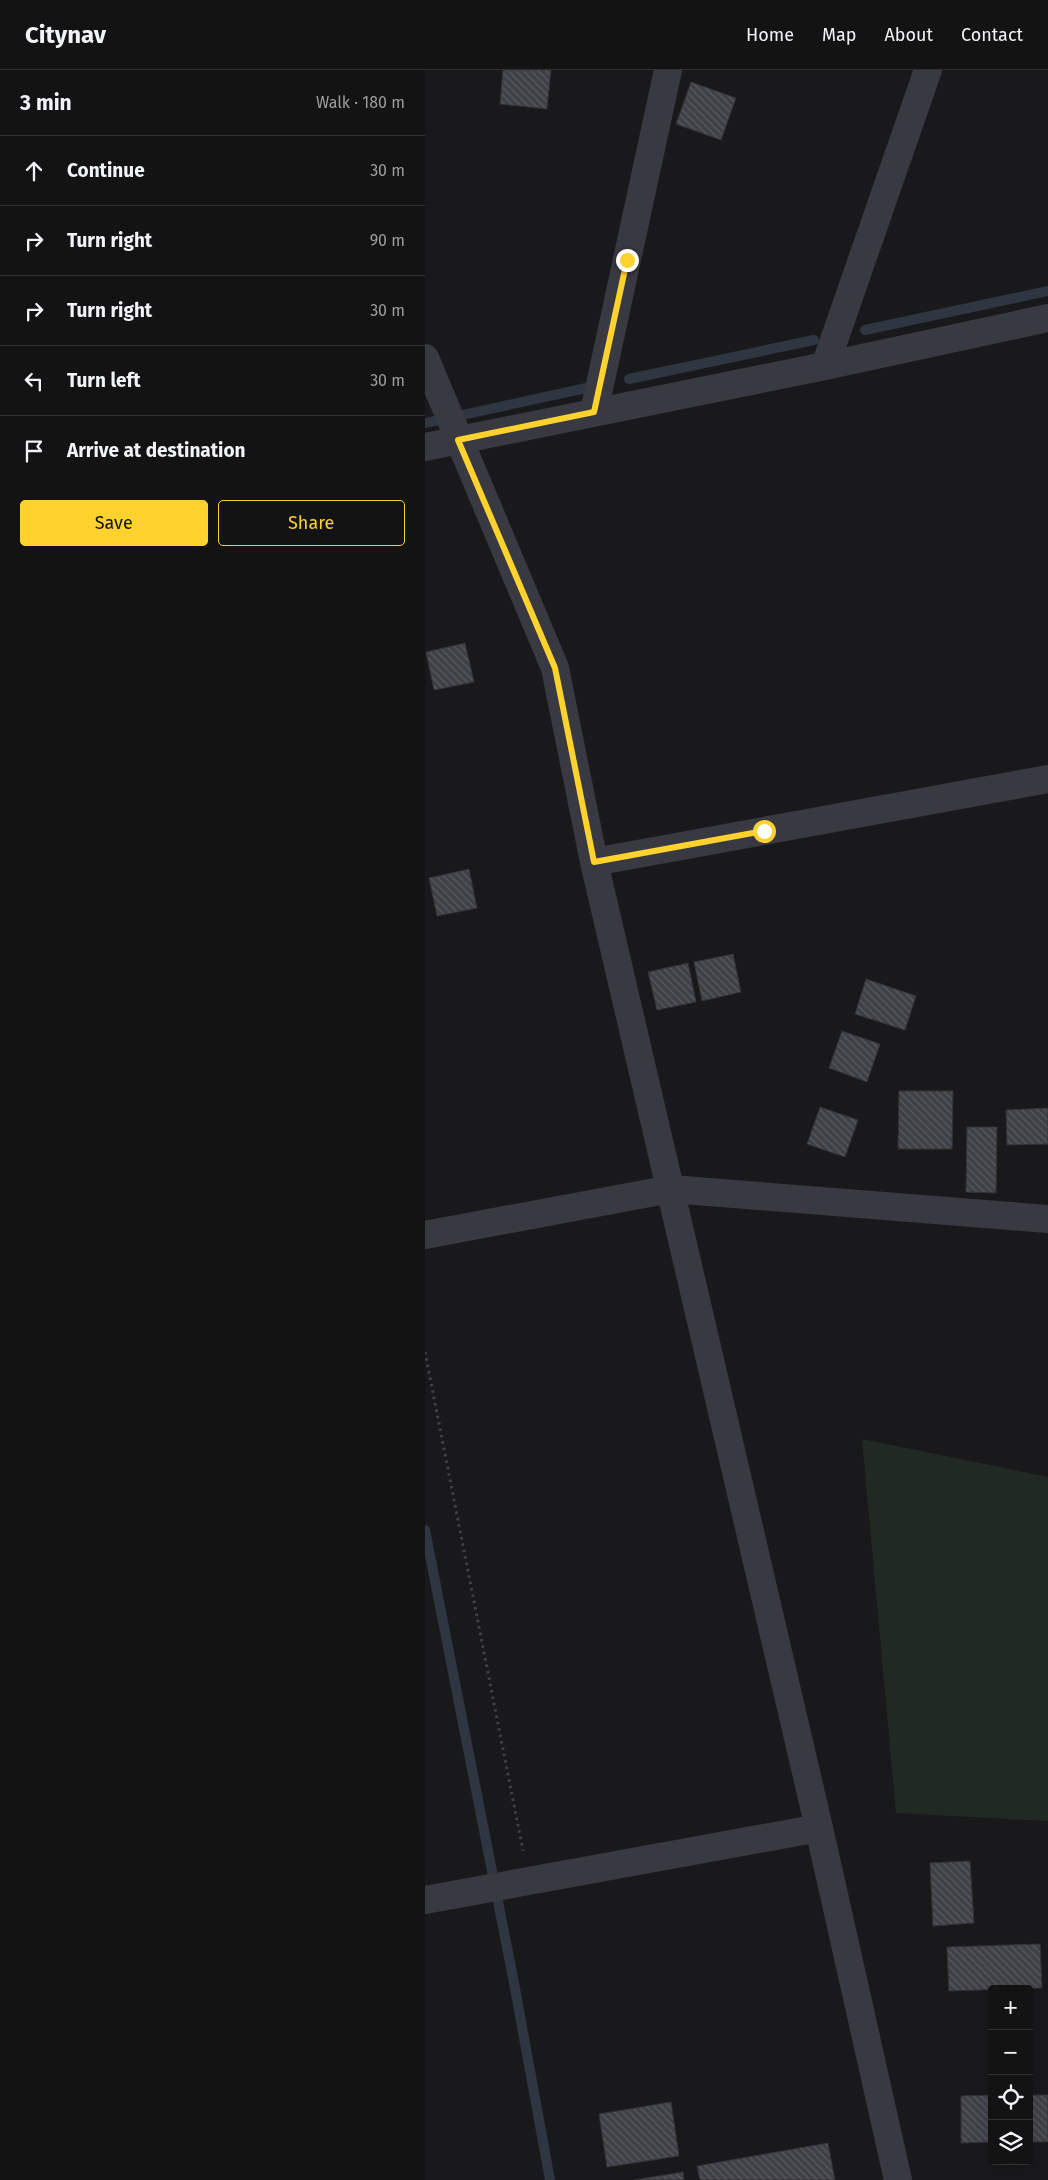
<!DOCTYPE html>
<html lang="en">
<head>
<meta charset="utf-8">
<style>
  body { margin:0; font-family:"Fira Sans",sans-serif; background:#1c1c1d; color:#f1f3f6 }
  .controls { position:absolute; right:15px; bottom:15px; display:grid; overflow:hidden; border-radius:5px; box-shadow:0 5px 20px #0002 }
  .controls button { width:45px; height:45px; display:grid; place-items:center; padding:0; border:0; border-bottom:1px solid #323234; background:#131314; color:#f1f3f6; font:25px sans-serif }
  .stop { position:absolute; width:15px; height:15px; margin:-11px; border:4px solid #ffd22d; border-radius:50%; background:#fff }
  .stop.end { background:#ffd22d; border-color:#fff; box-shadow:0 1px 5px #0008 }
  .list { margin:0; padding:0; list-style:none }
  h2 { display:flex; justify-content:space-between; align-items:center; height:65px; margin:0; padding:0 20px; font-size:21px }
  h2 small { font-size:16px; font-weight:400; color:#9d9ea0 }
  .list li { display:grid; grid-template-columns:32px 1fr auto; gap:15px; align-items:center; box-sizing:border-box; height:70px; padding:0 20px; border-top:1px solid #323234 }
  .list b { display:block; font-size:19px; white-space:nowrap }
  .list em { font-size:16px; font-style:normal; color:#9d9ea0 }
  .actions { display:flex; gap:10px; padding:15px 20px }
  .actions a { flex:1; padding:11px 0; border:1px solid #ffd22d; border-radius:5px; text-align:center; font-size:18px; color:#ffd22d }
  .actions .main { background:#ffd22d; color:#111 }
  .icon { flex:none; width:28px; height:28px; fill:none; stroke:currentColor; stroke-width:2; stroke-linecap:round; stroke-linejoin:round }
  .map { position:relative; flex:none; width:623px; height:2110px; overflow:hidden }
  header { display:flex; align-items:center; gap:30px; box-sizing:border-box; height:70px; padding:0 25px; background:#131314; border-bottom:1px solid #323234 }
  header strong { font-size:24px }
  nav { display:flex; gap:28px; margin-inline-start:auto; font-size:18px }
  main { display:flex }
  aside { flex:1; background:#131314 }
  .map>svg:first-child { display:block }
  .grass { fill:#202a22 }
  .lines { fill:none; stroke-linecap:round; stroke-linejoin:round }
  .stream { stroke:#2d3641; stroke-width:10 }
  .building { fill:url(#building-back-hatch); stroke:#333337 }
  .path { stroke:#3f4148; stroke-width:3; stroke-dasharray:2.5 4; stroke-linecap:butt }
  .minor { stroke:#393a41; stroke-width:28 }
  .route { stroke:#ffd22d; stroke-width:6 }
</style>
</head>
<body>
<header>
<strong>Citynav</strong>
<nav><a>Home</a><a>Map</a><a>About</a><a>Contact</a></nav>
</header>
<main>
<aside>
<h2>3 min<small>Walk · 180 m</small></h2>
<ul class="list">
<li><svg class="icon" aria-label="ahead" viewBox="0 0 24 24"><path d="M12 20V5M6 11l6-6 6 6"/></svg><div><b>Continue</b></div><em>30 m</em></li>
<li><svg class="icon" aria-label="right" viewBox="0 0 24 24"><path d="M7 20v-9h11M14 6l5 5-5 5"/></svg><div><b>Turn right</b></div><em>90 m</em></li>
<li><svg class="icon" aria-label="right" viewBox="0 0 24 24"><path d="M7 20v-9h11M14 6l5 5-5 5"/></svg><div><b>Turn right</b></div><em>30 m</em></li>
<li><svg class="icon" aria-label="left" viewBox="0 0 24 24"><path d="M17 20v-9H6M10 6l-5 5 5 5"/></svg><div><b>Turn left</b></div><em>30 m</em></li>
<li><svg class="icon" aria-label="arrive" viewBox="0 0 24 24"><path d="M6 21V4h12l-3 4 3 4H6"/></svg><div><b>Arrive at destination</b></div></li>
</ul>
<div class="actions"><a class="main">Save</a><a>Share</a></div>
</aside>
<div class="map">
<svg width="623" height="2110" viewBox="0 0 623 2110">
  <defs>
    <pattern id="building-back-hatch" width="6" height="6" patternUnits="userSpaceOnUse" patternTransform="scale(1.25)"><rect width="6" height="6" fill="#404146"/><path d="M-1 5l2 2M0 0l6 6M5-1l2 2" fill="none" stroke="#595a5f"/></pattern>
  </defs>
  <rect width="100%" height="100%" fill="#19191b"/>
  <path class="grass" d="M 437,1369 L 623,1407 L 623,1751 L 471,1743 Z"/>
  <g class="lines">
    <path class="stream" d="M 440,260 L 623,221
      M 204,309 L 389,270
      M 0,353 L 166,317
      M 0,1460 L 89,1913 L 125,2110"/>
  </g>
  <path class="building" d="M 78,0 L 126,0 L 122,39 L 75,34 Z
    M 266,12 L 311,28 L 296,70 L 251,54 Z
    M 40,573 L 49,612 L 9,620 L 1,582 Z
    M 44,799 L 52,838 L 12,846 L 4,808 Z
    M 308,884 L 316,922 L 277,931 L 269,892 Z
    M 263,893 L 271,932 L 232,940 L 223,902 Z
    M 441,909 L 491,926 L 480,960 L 430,944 Z
    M 417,961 L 455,974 L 442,1012 L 404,998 Z
    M 474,1021 L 528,1021 L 527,1079 L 473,1079 Z
    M 395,1037 L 433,1050 L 420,1087 L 382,1074 Z
    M 623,1038 L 623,1074 L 582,1075 L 581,1040 Z
    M 542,1057 L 572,1057 L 571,1123 L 541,1122 Z
    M 545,1791 L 549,1853 L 508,1856 L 505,1793 Z
    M 615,1874 L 617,1918 L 524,1921 L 522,1877 Z
    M 567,2025 L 567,2072 L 536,2073 L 536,2026 Z
    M 604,2025 L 623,2025 L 623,2072 L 604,2072 Z
    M 246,2032 L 254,2086 L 182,2097 L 174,2044 Z
    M 403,2073 L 410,2110 L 275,2110 L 272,2096 Z
    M 258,2102 L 259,2110 L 209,2110 Z"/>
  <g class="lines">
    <path class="path" d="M 0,1282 L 98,1781"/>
    <path class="minor" d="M 0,288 L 130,598 L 169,792 L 394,1758 L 473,2110
      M 400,296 L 503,0
      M 169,342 L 243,0
      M 0,377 L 400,296 L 623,248
      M 169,792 L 623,709
      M 0,1165 L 246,1119 L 623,1149
      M 0,1830 L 394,1758"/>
  </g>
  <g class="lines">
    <path class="route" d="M 202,190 L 169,342 L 33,370 L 130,598 L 169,792 L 339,761"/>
  </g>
</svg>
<div class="controls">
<button>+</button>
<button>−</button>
<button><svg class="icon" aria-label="locate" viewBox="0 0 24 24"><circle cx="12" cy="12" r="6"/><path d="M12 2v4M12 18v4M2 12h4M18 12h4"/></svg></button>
<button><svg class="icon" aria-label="layers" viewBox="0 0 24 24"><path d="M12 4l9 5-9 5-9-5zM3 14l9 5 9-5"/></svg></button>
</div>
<div class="stop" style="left:339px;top:761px"></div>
<div class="stop end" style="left:202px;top:190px"></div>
</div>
</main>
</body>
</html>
